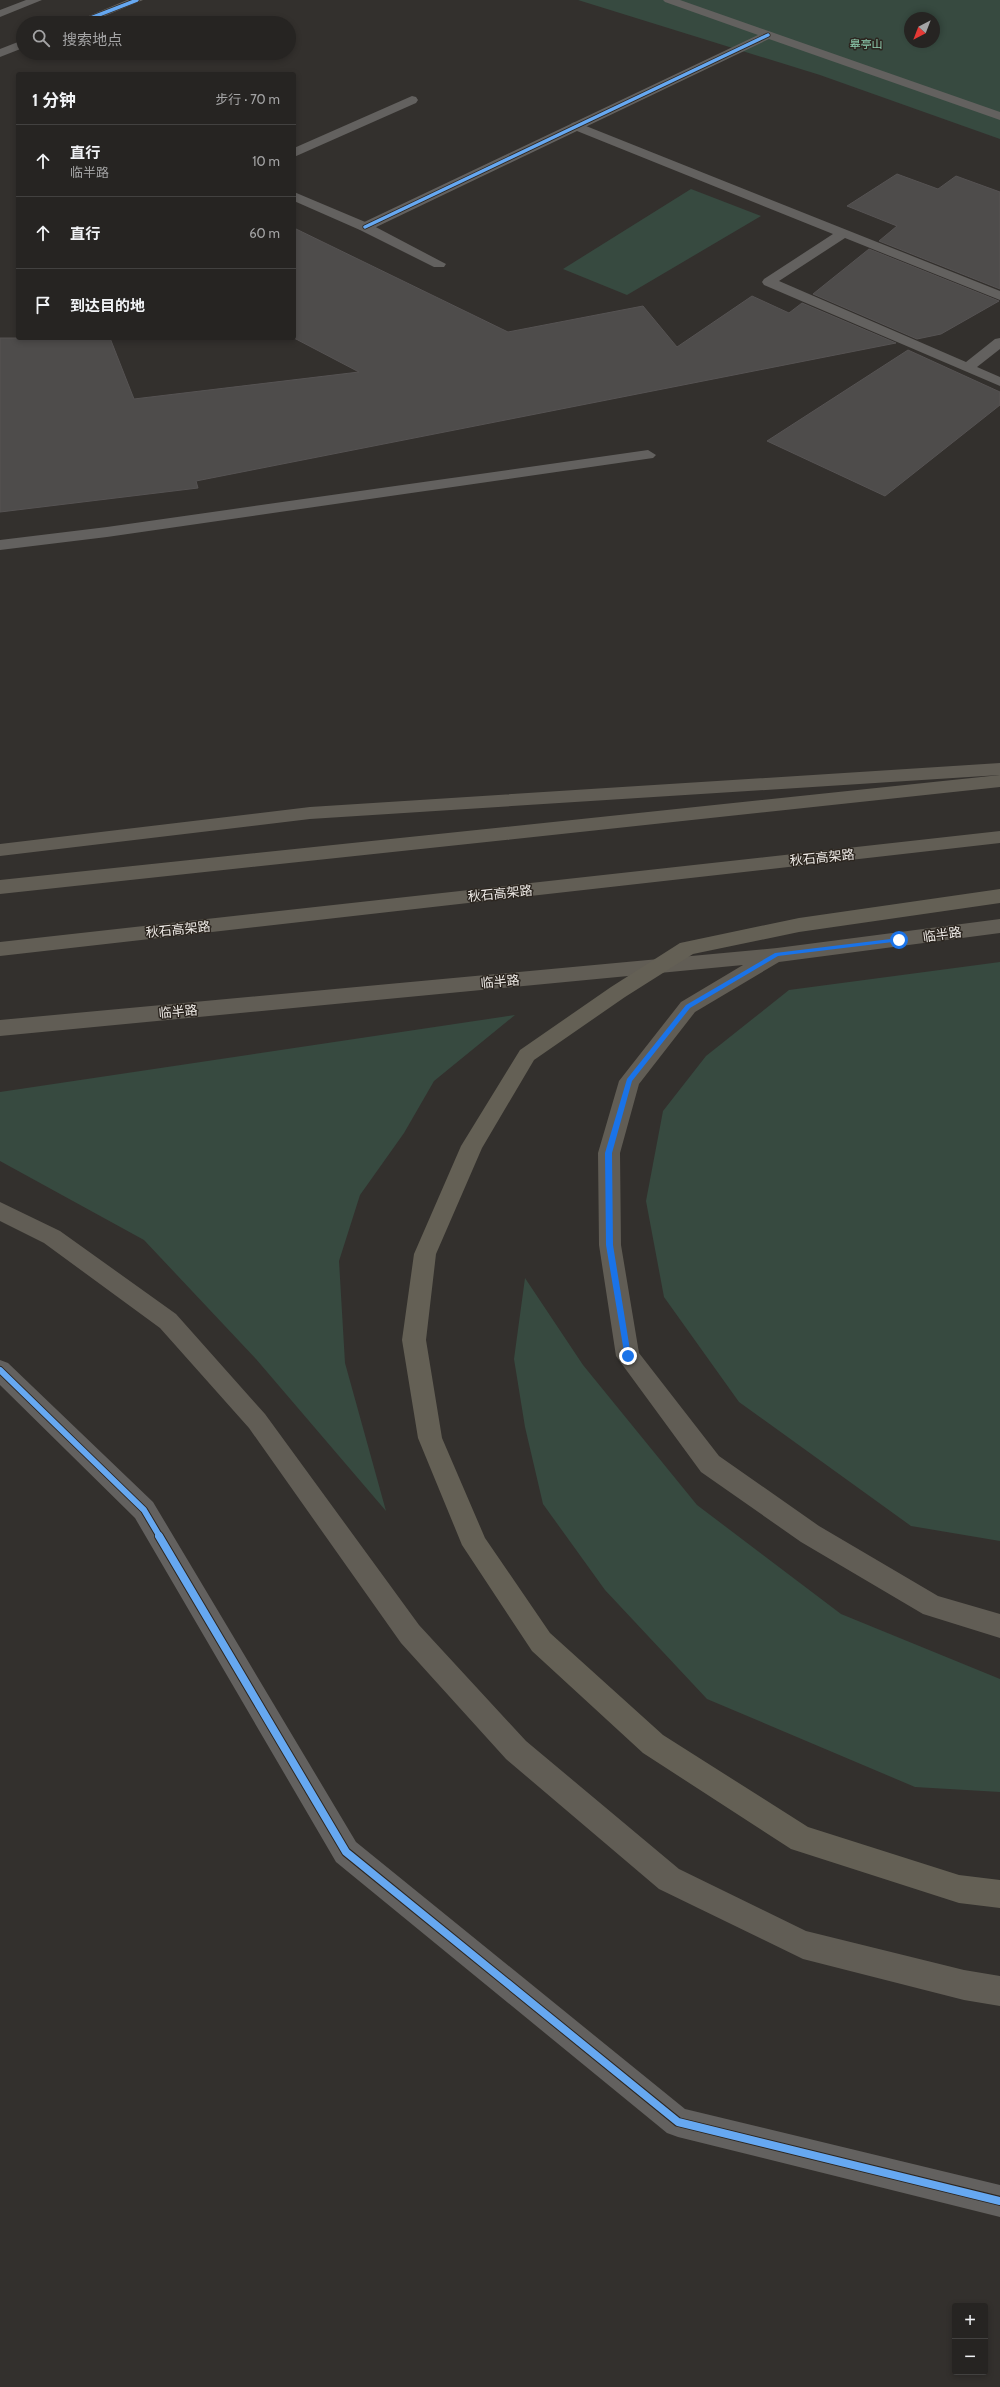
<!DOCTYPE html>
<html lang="zh">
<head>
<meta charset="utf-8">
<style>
  body { margin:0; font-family:Cabin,"Noto Sans SC",sans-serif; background:#32302f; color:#f1f3f6 }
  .controls { position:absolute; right:12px; bottom:12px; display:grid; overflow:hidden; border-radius:4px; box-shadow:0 2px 6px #0003 }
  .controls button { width:36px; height:36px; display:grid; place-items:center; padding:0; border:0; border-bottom:1px solid #424140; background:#262422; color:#f1f3f6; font:20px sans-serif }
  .compass { position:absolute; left:904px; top:12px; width:36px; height:36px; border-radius:50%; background:#262422; box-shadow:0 2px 6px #0003; rotate:222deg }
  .stop { position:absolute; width:12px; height:12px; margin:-9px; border:3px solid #1a73e8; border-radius:50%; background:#fff }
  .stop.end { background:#1a73e8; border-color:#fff; box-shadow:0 1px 4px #0008 }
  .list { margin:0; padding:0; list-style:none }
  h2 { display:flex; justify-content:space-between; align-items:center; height:52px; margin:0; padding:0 16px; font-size:17px }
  h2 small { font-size:13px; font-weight:400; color:#a4a4a5 }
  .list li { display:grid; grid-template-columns:26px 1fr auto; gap:12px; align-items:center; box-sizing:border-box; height:72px; padding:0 16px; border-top:1px solid #424140 }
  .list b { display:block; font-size:15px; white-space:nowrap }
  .list p { margin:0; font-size:13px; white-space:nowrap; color:#a4a4a5 }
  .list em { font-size:13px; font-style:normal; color:#a4a4a5 }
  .icon { flex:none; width:22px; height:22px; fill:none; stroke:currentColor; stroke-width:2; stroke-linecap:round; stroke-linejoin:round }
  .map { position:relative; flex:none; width:1000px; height:2387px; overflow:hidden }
  .search { position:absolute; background:#262422; box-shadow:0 2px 6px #0003; left:16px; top:16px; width:280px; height:44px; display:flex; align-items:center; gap:10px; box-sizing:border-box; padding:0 14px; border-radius:22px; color:#a4a4a5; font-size:15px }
  .panel { position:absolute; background:#262422; box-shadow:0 2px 6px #0003; left:16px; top:72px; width:280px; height:268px; border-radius:4px }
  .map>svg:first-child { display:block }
  .green { fill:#374a40; fill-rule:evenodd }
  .building { fill:#4e4c4b; stroke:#565353 }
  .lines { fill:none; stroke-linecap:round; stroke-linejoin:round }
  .service { fill:#63615f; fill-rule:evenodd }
  .minor { fill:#63615f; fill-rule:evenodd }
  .primary { fill:#615d55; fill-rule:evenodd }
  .trunk { fill:#625e55; fill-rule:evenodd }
  .motorway { fill:#646055; fill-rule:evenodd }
  .cycleway-far2-casing { stroke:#2c2620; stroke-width:5 }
  .cycleway-far1-casing { stroke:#2c2620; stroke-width:8 }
  .cycleway-casing { stroke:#2c2620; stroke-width:10 }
  .cycleway-far2 { stroke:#66a8f1; stroke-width:3.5 }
  .cycleway-far1 { stroke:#66a8f1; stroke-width:6 }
  .cycleway { stroke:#66a8f1; stroke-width:8 }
  .route { fill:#1a73e8 }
  .labels { text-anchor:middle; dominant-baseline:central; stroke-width:3; stroke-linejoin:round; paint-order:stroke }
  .far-park-label { font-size:11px; fill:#90d0b2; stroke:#2c2620 }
  .street-label { font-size:13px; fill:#ede9e5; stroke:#2c2620 }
</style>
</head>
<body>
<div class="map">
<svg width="1000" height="2387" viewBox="0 0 1000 2387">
  <rect width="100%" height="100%" fill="#33302d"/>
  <path class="green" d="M 578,0 L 1000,0 L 1000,139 L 820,75 ZM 910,18 L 934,18 L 934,42 L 910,42 Z
    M 691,189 L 761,216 L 627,295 L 563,269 Z
    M 1000,962 L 1000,1541 L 911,1526 L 739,1402 L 664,1297 L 646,1201 L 663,1111 L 706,1056 L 789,990 Z
    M 515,1015 L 434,1081 L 404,1133 L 360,1195 L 339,1261 L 345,1363 L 386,1511 L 256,1359 L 144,1240 L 0,1161 L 0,1092 Z
    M 525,1278 L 583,1365 L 697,1505 L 841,1614 L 1000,1679 L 1000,1792 L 915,1787 L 707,1699 L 605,1590 L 543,1504 L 525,1427 L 514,1359 Z"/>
  <path class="building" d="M 897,174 L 938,189 L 956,176 L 1000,192 L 1000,289 L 879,241 L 897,226 L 847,206 Z
    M 294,228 L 508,332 L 643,306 L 677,347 L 752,296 L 789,313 L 802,303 L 896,343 L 196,481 L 198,488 L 0,512 L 0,338 L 110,338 L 134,399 L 359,372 L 294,338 Z
    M 869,249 L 999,301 L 941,334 L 917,339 L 813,294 Z
    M 908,350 L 1000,392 L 1000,405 L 885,496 L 767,441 Z"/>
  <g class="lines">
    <path class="service" d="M 26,0 L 42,0 L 0,17 L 0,10 Z
      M 412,96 L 416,97 L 418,100 L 416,103 L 294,157 L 294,148 Z
      M 576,122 L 1000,291 L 1000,300 L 845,238 L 779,281 L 966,362 L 995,339 L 1000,338 L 1000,349 L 977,367 L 1000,377 L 1000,386 L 764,285 L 762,282 L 764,279 L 833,234 L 572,129 L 570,126 L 572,123 Z
      M 294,192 L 370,224 L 446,264 L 444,267 L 434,267 L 360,230 L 294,201 Z
      M 648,450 L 656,455 L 653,458 L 107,537 L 0,550 L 0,540 L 107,527 Z"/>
    <path class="minor" d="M 127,0 L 143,0 L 88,23 L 72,23 Z
      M 663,0 L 680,0 L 1000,112 L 1000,120 L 769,39 L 370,230 L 360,230 L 358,227 L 360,224 L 758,35 L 665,2 Z
      M 23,40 L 23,48 L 0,57 L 0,49 Z
      M 0,1360 L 8,1363 L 153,1502 L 356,1842 L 685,2109 L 1000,2185 L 1000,2217 L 678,2137 L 667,2133 L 336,1862 L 135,1518 L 0,1385 Z"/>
    <path class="primary" d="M 1000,763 L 1000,775 L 310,819 L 0,856 L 0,844 L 310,807 Z
      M 1000,919 L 1000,933 L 779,962 L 695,1012 L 639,1084 L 620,1153 L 621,1245 L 639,1353 L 719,1456 L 819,1526 L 938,1596 L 1000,1614 L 1000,1638 L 923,1614 L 801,1542 L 701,1472 L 616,1356 L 599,1245 L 598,1153 L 619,1081 L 681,1002 L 743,965 L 0,1036 L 0,1020 L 777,948 Z
      M 0,1202 L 60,1231 L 176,1314 L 265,1414 L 419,1625 L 526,1741 L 679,1869 L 806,1931 L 964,1970 L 1000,1976 L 1000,2006 L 964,2000 L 803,1959 L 659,1889 L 506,1759 L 401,1643 L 249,1428 L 160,1328 L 44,1243 L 0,1221 Z"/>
    <path class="trunk" d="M 1000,775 L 1000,787 L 0,894 L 0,880 Z
      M 1000,831 L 1000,843 L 0,956 L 0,942 Z"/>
    <path class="motorway" d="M 1000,889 L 1000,903 L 799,932 L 693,954 L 625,997 L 534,1060 L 482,1148 L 436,1254 L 426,1340 L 442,1438 L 485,1538 L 550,1633 L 663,1735 L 808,1827 L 959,1875 L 1000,1880 L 1000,1908 L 959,1903 L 791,1849 L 643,1753 L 532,1651 L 462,1545 L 418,1438 L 402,1340 L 414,1254 L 461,1146 L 520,1050 L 611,987 L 680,943 L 799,918 Z"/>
    <defs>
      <path id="cycleway-far2" d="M 78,23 L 137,0
        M 365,227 L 768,35"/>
      <path id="cycleway-far1" d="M 0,1370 L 144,1510 L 160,1537"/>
      <path id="cycleway" d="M 159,1536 L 346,1852 L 678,2122 L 1000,2201"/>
    </defs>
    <use href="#cycleway-far2" class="cycleway-far2-casing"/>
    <use href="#cycleway-far1" class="cycleway-far1-casing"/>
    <use href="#cycleway" class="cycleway-casing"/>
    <use href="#cycleway-far2" class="cycleway-far2"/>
    <use href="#cycleway-far1" class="cycleway-far1"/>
    <use href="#cycleway" class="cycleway"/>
  </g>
  <path class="route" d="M 899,938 L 901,941 L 778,956 L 690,1008 L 632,1081 L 612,1153 L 613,1245 L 631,1356 L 625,1358 L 606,1245 L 605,1153 L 627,1079 L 686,1005 L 775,953 Z"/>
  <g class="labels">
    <g class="far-park-label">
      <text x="866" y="44">皋亭山</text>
    </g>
    <g class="street-label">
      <text transform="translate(822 857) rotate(-6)">秋石高架路</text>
      <text transform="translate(500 893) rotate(-6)">秋石高架路</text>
      <text transform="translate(178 929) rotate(-6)">秋石高架路</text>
      <text transform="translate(942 934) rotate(-8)">临半路</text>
      <text transform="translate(500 981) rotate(-5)">临半路</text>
      <text transform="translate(178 1011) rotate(-5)">临半路</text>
    </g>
  </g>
</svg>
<div class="controls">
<button>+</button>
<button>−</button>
</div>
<svg class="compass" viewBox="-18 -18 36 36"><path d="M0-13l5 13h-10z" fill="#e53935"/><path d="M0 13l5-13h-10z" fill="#a4a4a5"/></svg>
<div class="stop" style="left:899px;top:940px"></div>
<div class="stop end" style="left:628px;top:1356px"></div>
<div class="search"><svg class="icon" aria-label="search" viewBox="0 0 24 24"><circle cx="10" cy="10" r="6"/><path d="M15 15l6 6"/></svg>搜索地点</div>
<section class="panel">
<h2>1 分钟<small>步行 · 70 m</small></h2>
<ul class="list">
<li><svg class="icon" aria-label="ahead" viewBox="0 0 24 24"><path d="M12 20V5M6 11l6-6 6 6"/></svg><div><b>直行</b><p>临半路</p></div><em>10 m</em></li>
<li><svg class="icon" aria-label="ahead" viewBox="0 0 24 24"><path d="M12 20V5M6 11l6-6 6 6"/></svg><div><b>直行</b></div><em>60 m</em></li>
<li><svg class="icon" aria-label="arrive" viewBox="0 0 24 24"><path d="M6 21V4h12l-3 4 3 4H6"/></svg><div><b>到达目的地</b></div></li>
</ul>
</section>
</div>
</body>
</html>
